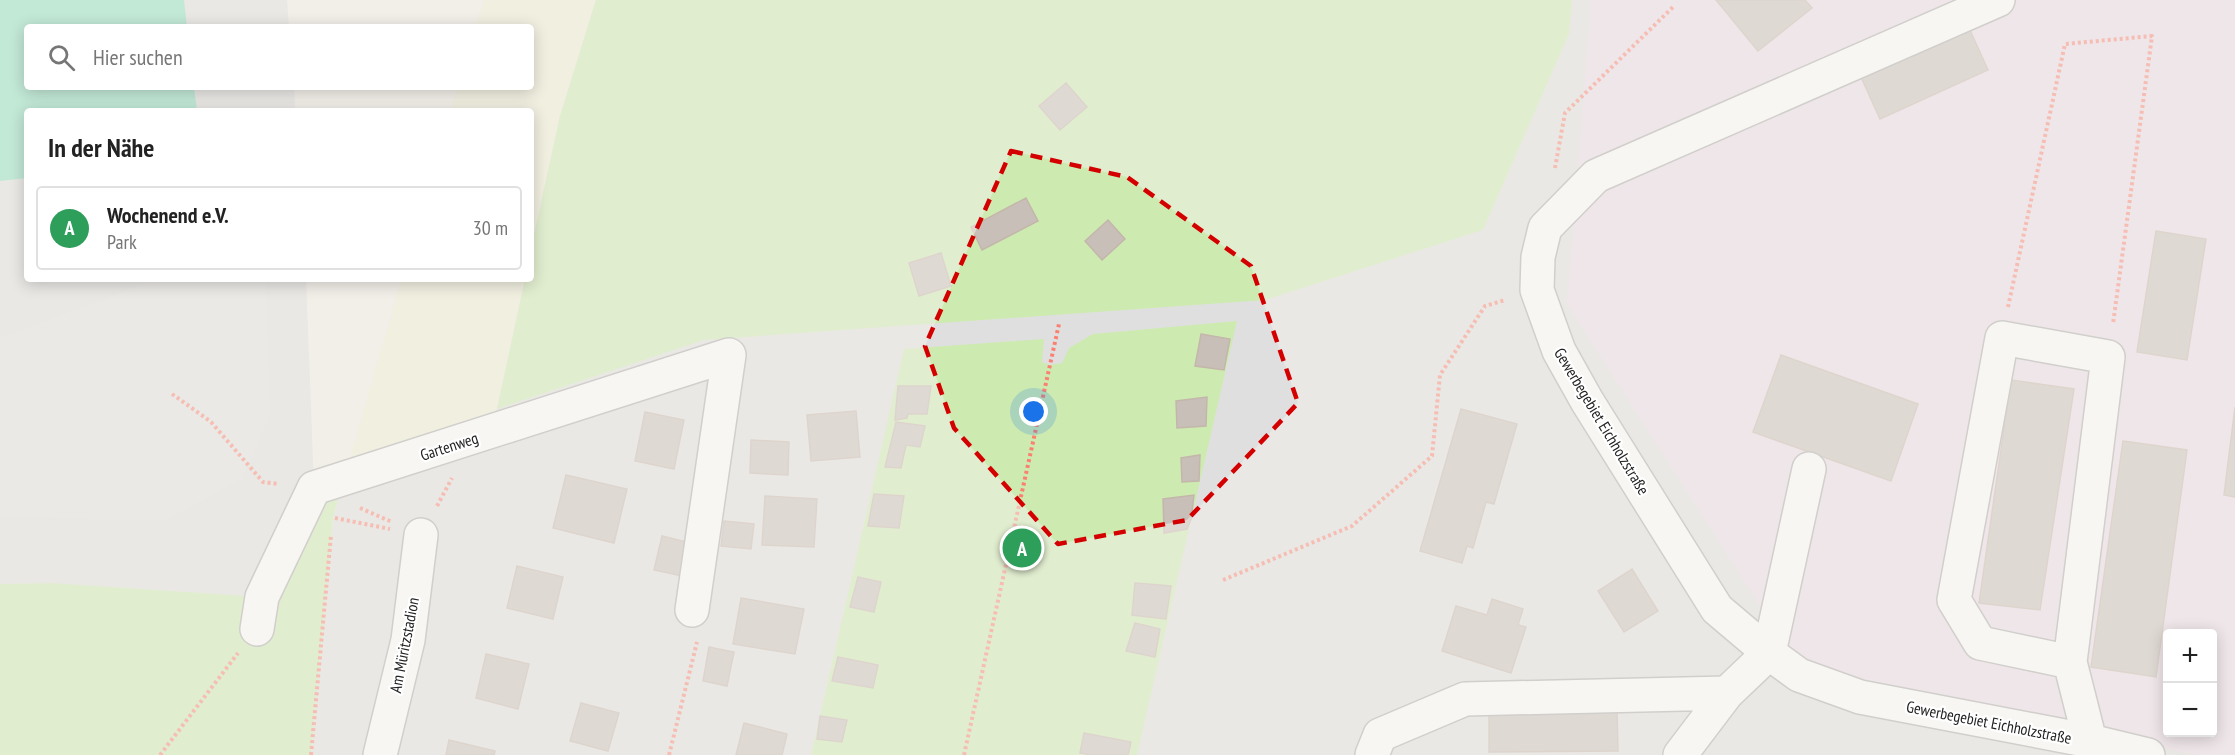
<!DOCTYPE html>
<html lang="de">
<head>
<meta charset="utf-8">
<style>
  body { margin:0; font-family:"PT Sans Narrow",sans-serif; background:#f2f2f2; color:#222 }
  .controls { position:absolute; right:18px; bottom:18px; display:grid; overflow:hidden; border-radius:6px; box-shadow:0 3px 15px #0003 }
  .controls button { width:54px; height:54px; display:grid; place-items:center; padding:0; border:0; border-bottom:2px solid #e0e0e0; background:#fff; color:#222; font:30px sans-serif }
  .you { position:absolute; left:1034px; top:412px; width:21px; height:21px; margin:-15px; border:4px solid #fff; border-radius:50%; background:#1a73e8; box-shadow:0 0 0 9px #1a73e833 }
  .badge { display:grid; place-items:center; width:39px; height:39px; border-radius:50%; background:#d40000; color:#fff; font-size:20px; font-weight:700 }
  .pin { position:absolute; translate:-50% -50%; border:3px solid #fff; box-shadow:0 2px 6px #0006 }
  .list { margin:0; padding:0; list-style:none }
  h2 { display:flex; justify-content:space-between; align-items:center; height:78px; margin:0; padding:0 24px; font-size:26px }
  h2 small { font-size:20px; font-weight:400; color:#767676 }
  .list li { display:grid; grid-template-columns:39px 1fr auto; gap:18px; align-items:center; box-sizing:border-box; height:84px; margin:0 12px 12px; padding:0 12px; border:2px solid #e0e0e0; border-radius:6px }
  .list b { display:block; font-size:22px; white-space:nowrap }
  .list p { margin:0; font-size:20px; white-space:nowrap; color:#767676 }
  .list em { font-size:20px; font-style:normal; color:#767676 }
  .icon { flex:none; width:33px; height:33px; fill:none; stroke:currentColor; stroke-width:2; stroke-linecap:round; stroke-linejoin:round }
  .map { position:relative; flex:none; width:2235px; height:755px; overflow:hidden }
  .search { position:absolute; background:#fff; box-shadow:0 3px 15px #0003; left:24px; top:24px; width:510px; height:66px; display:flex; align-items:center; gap:15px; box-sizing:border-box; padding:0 21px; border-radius:6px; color:#767676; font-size:22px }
  .panel { position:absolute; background:#fff; box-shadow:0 3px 15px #0003; left:24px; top:108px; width:510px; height:174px; border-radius:6px }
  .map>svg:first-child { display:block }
  .residential { fill:#e0dfdf; fill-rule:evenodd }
  .industrial { fill:#ebdbe8; fill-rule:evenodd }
  .farmland { fill:#eef0d5 }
  .grass { fill:#cdebb0 }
  .pitch { fill:#88e0be }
  .parking { fill:#e2e2e2 }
  .building { fill:#c7bfb8; stroke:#c4b6ab; stroke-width:1.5 }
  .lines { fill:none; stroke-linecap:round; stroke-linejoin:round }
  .minor-casing { stroke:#a9a9a9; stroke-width:36 }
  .path { stroke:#fa8072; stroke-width:4; stroke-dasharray:3 3; stroke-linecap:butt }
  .minor { stroke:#fff; stroke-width:33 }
  .marked { fill:none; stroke:#d40000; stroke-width:4.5; stroke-dasharray:12 8; stroke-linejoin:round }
  .labels { text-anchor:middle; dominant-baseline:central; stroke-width:4.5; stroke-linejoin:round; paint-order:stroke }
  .street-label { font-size:16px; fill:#222; stroke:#fff }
</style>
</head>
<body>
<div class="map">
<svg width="2235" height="755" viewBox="0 0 2235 755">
  <rect width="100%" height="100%" fill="#f2efe9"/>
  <path class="residential" d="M 0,0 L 287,0 L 289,27 L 27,27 L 27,87 L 294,87 L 295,111 L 27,111 L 27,279 L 306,279 L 314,488 L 262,597 L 0,755 Z
    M 484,0 L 2235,0 L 2235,755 L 311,755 L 333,518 L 402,279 L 531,279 L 531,111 L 451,111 L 458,87 L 531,87 L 531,27 L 476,27 ZM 2168,634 L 2212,634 L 2212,732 L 2168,732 Z"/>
  <path class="industrial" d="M 1591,0 L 2235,0 L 2235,755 L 2196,755 L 1801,670 L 1567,304 ZM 2168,634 L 2212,634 L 2212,732 L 2168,732 Z"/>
  <path class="farmland" d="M 484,0 L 596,0 L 560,116 L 531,249 L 531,111 L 451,111 L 458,87 L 531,87 L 531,27 L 476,27 Z
    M 402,279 L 525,279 L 497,409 L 474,438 L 344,478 Z"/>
  <path class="grass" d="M 596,0 L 1572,0 L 1569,34 L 1483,230 L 1265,300 L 704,340 L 497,409 L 525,279 L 531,279 L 531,249 L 560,116 Z
    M 1237,321 L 1137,755 L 811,755 L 904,349 L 1044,339 L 1042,362 L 1049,365 L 1062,363 L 1069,348 L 1093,334 Z
    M 344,478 L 333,518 L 311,755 L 0,755 L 0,584 L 51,583 L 262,597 L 314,488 Z"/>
  <path class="pitch" d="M 0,0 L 184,0 L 187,27 L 27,27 L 27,87 L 194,87 L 197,111 L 27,111 L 27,178 L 0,181 Z"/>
  <path class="parking" d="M 158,279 L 266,279 L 270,415 L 242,479 L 164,521 L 0,516 L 0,338 Z"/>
  <path class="building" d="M 1716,0 L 1805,0 L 1812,8 L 1758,51 Z
    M 1969,28 L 1988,70 L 1880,119 L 1861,77 Z
    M 1066,83 L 1087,107 L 1060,130 L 1039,106 Z
    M 1026,198 L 1038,221 L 982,250 L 971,227 Z
    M 1108,220 L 1125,239 L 1102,260 L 1085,241 Z
    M 2156,231 L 2206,239 L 2187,360 L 2137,352 Z
    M 941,253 L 951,286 L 919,296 L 909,263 Z
    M 1201,334 L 1230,339 L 1224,370 L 1195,366 Z
    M 1781,355 L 1918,404 L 1891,481 L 1753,432 Z
    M 2011,380 L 2074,389 L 2040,610 L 1979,603 Z
    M 898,386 L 931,386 L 927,414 L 908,414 L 907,418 L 895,420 Z
    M 1207,397 L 1206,426 L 1177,428 L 1176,401 Z
    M 2235,407 L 2235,497 L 2224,495 Z
    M 1461,409 L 1517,424 L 1494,504 L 1486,502 L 1473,548 L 1467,546 L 1462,563 L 1420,551 Z
    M 856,411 L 860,457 L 811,461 L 807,415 Z
    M 645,412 L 684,420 L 674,469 L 635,461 Z
    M 896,422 L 925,426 L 920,447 L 906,445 L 901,468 L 885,467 Z
    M 751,440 L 789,442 L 788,475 L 750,473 Z
    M 2123,441 L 2187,450 L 2156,677 L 2091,667 Z
    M 1200,455 L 1199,481 L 1182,482 L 1181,458 Z
    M 566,475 L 627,489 L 614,543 L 553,528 Z
    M 874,494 L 904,496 L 899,528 L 868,526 Z
    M 1194,495 L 1191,519 L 1187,529 L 1164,533 L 1163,499 Z
    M 765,496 L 817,499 L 814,547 L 762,545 Z
    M 724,521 L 754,524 L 751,549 L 721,546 Z
    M 662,536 L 691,543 L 683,576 L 654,570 Z
    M 517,566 L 563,577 L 553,619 L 507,608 Z
    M 1632,569 L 1658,611 L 1624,632 L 1598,591 Z
    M 858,577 L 881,582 L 874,612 L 850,607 Z
    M 1135,583 L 1171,586 L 1166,619 L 1132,615 Z
    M 741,598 L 804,609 L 795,654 L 733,644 Z
    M 1492,599 L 1523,609 L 1518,625 L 1526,627 L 1511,673 L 1442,651 L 1456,606 L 1487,615 Z
    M 1135,623 L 1160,629 L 1155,657 L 1126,651 Z
    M 709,647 L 734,652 L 727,686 L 703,681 Z
    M 486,654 L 529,664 L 518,709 L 476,698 Z
    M 838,657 L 878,665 L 873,688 L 832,681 Z
    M 581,703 L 619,713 L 608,751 L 570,741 Z
    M 1617,710 L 1618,751 L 1489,752 L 1489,712 Z
    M 820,716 L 847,720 L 842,742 L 817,739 Z
    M 744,723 L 787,734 L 782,755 L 736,755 Z
    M 1084,733 L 1131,742 L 1128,755 L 1090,755 L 1080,753 Z
    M 449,740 L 495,751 L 494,755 L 446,755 Z"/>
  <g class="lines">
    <defs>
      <path id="minor" d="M 1998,0 L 1596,176 L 1545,228 L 1538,257 L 1537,290 L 1559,351 L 1587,401 L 1717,609 L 1769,653 L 1799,675 L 1860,697 L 2090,741 L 2148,755
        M 257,629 L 262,597 L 314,488 L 729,355 L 692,610
        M 2070,662 L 1980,643 L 1954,600 L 2002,338 L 2108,357 L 2070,662 L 2090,741
        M 380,755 L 408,640 L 421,535
        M 1372,755 L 1380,735 L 1465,699 L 1727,693
        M 1680,755 L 1727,693 L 1769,653 L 1809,469"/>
    </defs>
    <use href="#minor" class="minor-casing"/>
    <path class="path" d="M 1555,168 L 1565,113 L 1674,6
      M 2008,307 L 2065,44 L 2152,36 L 2113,324
      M 172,394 L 211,422 L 263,482 L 279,484
      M 437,506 L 452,478
      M 360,508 L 392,522
      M 335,518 L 390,529
      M 1223,580 L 1352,526 L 1432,456 L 1440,375 L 1485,306 L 1505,300
      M 160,755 L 238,653
      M 311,755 L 331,535
      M 669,755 L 697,642
      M 964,755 L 1059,324"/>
    <use href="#minor" class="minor"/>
  </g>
  <path d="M0 0H2235V755H0ZM 1011,151 L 1127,177 L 1251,266 L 1298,403 L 1187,520 L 1058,544 L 954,428 L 925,346 Z" fill="#f2efe9" fill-opacity=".55" fill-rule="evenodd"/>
  <path class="marked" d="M 1011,151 L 1127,177 L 1251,266 L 1298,403 L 1187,520 L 1058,544 L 954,428 L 925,346 Z"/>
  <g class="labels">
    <g class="street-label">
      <text transform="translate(1602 421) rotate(59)">Gewerbegebiet Eichholzstraße</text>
      <text transform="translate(449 446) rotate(-18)">Gartenweg</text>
      <text transform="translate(404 645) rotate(-79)">Am Müritzstadion</text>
      <text transform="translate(1989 722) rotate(11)">Gewerbegebiet Eichholzstraße</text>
    </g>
  </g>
</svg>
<div class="controls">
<button>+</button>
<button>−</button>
</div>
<div class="you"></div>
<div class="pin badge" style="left:1022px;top:548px;background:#2e9e5b">A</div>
<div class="search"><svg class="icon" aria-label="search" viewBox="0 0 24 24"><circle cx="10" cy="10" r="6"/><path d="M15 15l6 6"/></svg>Hier suchen</div>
<section class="panel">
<h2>In der Nähe<small></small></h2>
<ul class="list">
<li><span class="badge" style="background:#2e9e5b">A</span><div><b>Wochenend e.V.</b><p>Park</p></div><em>30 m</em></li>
</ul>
</section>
</div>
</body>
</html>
